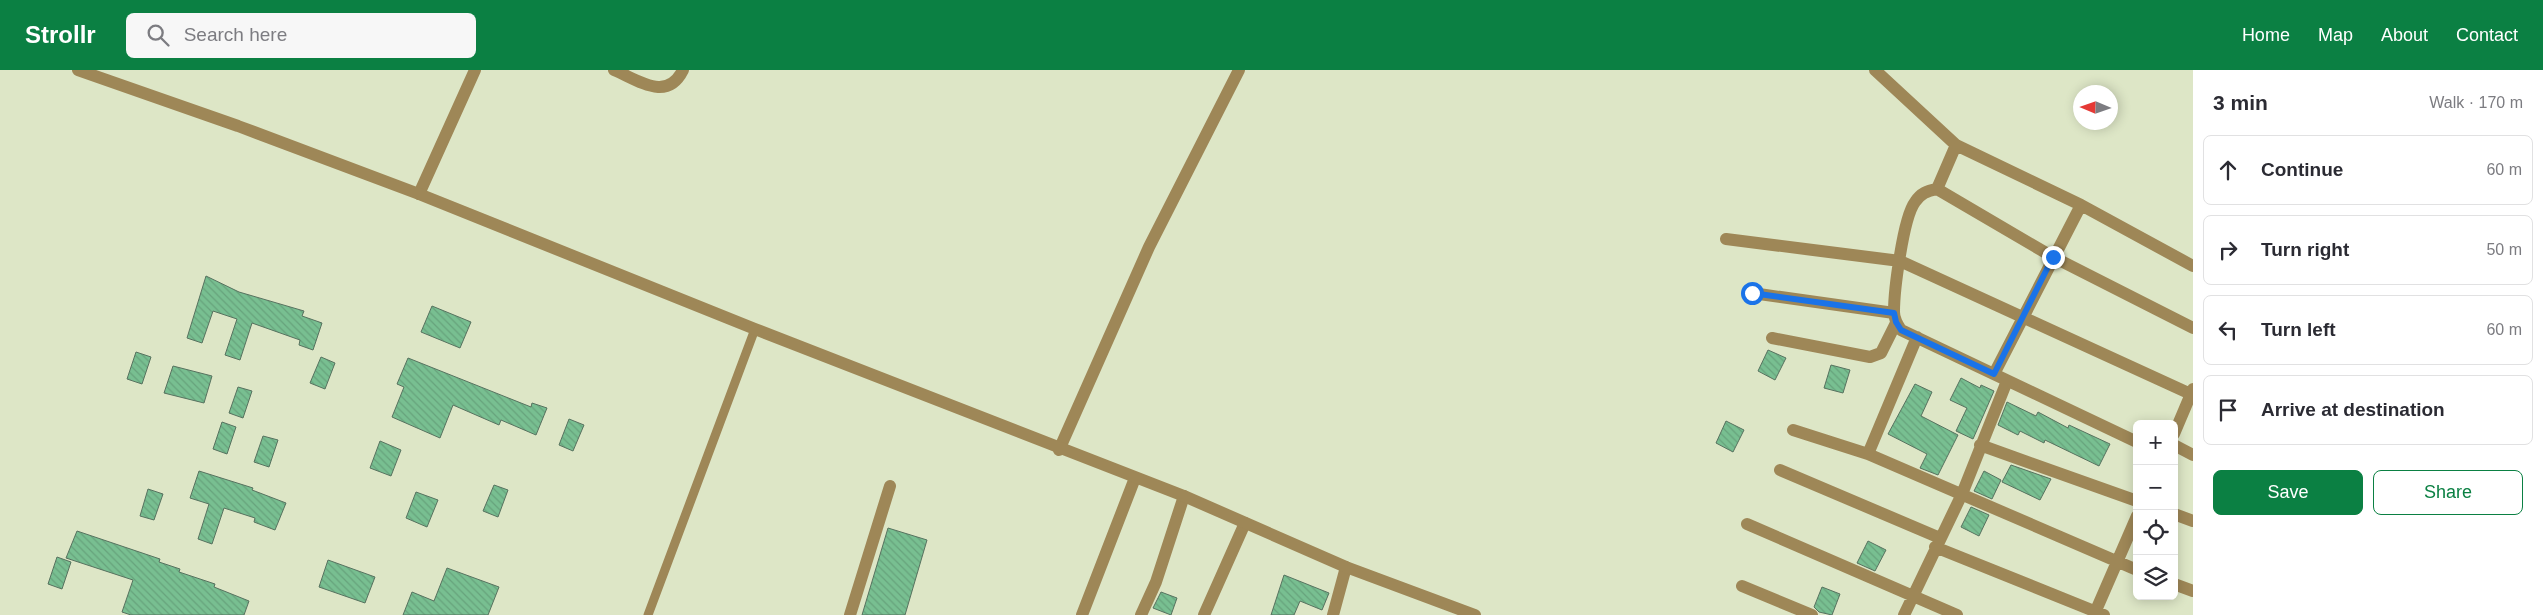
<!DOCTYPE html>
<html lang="en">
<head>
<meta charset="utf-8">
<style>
  body { margin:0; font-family:Helvetica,sans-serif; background:#f7f7f7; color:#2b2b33 }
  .controls { position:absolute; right:15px; bottom:15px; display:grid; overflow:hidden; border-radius:8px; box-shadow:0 2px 12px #0003 }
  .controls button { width:45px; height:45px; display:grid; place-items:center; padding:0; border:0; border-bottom:1px solid #e1e1e2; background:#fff; color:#2b2b33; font:25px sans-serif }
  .compass { position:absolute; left:2073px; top:15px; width:45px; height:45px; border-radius:50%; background:#fff; box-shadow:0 2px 12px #0003; rotate:272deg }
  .stop { position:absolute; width:15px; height:15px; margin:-11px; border:4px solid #1a73e8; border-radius:50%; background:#fff }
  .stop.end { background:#1a73e8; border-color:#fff; box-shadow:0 1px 5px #0008 }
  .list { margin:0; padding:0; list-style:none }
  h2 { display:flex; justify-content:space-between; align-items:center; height:65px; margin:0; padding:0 20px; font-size:21px }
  h2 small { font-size:16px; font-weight:400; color:#7c7c81 }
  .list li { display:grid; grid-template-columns:32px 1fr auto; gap:15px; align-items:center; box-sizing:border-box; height:70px; margin:0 10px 10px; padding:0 10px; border:1px solid #e1e1e2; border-radius:8px }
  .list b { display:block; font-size:19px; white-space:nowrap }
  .list em { font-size:16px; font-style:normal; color:#7c7c81 }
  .actions { display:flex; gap:10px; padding:15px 20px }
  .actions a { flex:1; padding:11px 0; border:1px solid #0b8043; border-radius:8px; text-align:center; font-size:18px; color:#0b8043 }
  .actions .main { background:#0b8043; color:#fff }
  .icon { flex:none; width:28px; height:28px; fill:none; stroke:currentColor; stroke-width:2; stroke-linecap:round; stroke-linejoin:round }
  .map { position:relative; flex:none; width:2193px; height:545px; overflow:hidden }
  header { display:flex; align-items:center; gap:30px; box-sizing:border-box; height:70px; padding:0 25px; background:#0b8043; color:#fff }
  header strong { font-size:24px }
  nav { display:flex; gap:28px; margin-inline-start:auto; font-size:18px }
  .search { width:350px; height:45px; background:#f7f7f7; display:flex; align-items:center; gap:12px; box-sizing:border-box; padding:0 18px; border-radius:8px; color:#7c7c81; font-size:19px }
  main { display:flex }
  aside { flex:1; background:#fff }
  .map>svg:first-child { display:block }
  .building { fill:url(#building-back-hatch); stroke:#57725f }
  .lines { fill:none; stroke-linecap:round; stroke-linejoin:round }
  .service { stroke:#9e8757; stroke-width:9 }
  .minor { stroke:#9e8757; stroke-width:12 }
  .tertiary { stroke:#9e8757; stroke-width:12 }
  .route { stroke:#1a73e8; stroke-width:6 }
</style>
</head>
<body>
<header>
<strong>Strollr</strong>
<div class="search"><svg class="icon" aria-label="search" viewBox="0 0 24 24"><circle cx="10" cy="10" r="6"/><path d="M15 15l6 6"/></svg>Search here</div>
<nav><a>Home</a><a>Map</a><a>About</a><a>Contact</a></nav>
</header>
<main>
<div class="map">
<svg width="2193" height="545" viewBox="0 0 2193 545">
  <defs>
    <pattern id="building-back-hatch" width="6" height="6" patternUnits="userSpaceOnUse" patternTransform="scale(1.25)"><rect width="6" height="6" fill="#78bf91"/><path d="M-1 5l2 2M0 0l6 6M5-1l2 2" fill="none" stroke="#67a37c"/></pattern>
  </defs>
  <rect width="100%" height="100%" fill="#dde6c6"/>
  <path class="building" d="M 206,206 L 239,222 L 304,241 L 302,246 L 322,253 L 313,280 L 299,275 L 300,270 L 252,253 L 240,290 L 225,285 L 237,249 L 213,241 L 202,273 L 187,268 Z
    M 432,236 L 471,252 L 460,278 L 421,262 Z
    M 1768,280 L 1786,288 L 1775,310 L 1758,301 Z
    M 136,282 L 151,287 L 142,314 L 127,309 Z
    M 321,287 L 335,293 L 325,319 L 310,313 Z
    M 408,288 L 531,337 L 532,333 L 547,338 L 536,365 L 501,350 L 499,355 L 453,335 L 440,368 L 392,347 L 404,317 L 397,314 Z
    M 1831,295 L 1850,300 L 1843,323 L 1824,318 Z
    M 173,296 L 212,306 L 204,333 L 164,323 Z
    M 1961,308 L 1980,318 L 1981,315 L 1994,321 L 1973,369 L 1956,361 L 1967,338 L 1950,330 Z
    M 1915,314 L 1932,322 L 1921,346 L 1958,365 L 1938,405 L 1920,398 L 1927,384 L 1888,364 Z
    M 238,317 L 252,321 L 243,348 L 229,343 Z
    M 2007,332 L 2036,346 L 2038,342 L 2068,358 L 2069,355 L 2110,374 L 2099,396 L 2045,370 L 2044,373 L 2020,361 L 2018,365 L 1998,355 Z
    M 569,349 L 584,355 L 573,381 L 559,375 Z
    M 1726,351 L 1744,360 L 1733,382 L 1716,373 Z
    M 222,352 L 236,357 L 227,384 L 213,379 Z
    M 263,366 L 278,370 L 269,397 L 254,392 Z
    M 380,371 L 401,380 L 391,406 L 370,398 Z
    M 2011,395 L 2051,409 L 2040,430 L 2002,412 Z
    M 199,401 L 253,418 L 252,420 L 286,433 L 275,460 L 254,452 L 255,448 L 224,438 L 212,474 L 198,469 L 209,434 L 190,428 Z
    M 1984,401 L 2001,410 L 1992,429 L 1974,421 Z
    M 494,415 L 508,420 L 498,447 L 483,441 Z
    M 148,419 L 163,424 L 154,450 L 140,446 Z
    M 416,422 L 438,430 L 427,457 L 406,448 Z
    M 1971,437 L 1989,445 L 1979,466 L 1961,457 Z
    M 888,458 L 927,470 L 905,545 L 862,545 Z
    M 77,461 L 160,489 L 159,492 L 180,499 L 179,502 L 215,514 L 214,517 L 249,531 L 244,545 L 131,545 L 122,542 L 133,510 L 66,488 Z
    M 1868,471 L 1886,480 L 1875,501 L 1857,493 Z
    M 57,487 L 71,492 L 62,519 L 48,514 Z
    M 328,490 L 375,507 L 365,533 L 319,517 Z
    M 447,498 L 499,517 L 488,545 L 403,545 L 412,522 L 434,531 Z
    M 1284,505 L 1329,523 L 1322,540 L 1300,531 L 1294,545 L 1271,545 Z
    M 1822,517 L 1840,524 L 1832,545 L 1819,542 L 1814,537 Z
    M 1161,522 L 1177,528 L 1171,545 L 1153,538 Z"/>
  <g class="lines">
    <path class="service" d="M 648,545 L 755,259"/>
    <path class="minor" d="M 614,0 C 640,11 667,32 683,0
      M 1875,0 L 1956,75 L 2081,135 L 2193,196
      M 1956,75 L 1937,119 C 1927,121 1921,123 1915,132 C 1903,148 1894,221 1894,242 C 1894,249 1897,254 1901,260 L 2137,372
      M 1937,119 L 2053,187 L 2193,258
      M 419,124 L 475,0
      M 1726,169 L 1900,191 L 2193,325
      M 1752,223 L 1894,243
      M 1772,268 L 1870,287 L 1881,283 L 1896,253
      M 1994,304 L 2081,135
      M 1793,360 L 1868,384 L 2137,500
      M 2174,364 L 2193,319
      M 1980,375 L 2137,431
      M 2174,375 L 2193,385
      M 1059,380 L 1149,177 L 1239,0
      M 1868,384 L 1917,267
      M 1780,400 L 1940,468
      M 2174,444 L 2193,451
      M 1747,454 L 1957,545
      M 1935,477 L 2104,545
      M 2174,514 L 2193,521
      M 1742,516 L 1812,545
      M 850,545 L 890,416
      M 1082,545 L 1135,408
      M 1141,545 L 1156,512 L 1184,426
      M 1204,545 L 1245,453
      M 1333,545 L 1346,497
      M 1904,545 L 1962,424 L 2007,311
      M 2094,545 L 2137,446"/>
    <path class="tertiary" d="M 78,0 L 238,56 L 419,124 L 755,259 L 1184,426 L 1346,497 L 1475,545"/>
  </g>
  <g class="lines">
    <path class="route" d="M 1752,223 L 1894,243 L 1896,252 L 1901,260 L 1994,304 L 2053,187"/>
  </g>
</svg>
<div class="controls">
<button>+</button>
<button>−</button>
<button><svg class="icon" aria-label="locate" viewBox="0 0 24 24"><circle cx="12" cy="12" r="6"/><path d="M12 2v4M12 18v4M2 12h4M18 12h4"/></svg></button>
<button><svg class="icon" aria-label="layers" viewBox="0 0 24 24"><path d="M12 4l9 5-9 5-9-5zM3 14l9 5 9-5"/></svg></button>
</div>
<svg class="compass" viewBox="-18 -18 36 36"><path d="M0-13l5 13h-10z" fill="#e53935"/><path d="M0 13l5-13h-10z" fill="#7c7c81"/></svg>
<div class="stop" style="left:1752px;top:223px"></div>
<div class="stop end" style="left:2053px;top:187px"></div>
</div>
<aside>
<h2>3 min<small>Walk · 170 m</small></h2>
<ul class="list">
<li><svg class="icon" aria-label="ahead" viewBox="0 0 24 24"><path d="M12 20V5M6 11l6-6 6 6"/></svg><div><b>Continue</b></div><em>60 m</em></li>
<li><svg class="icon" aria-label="right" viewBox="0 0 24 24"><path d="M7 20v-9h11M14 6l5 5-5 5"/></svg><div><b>Turn right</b></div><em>50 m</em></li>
<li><svg class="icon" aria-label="left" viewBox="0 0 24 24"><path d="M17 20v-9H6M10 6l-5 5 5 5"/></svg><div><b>Turn left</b></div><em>60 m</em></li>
<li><svg class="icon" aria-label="arrive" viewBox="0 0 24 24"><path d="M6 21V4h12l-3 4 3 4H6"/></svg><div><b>Arrive at destination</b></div></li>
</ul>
<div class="actions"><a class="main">Save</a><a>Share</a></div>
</aside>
</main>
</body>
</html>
